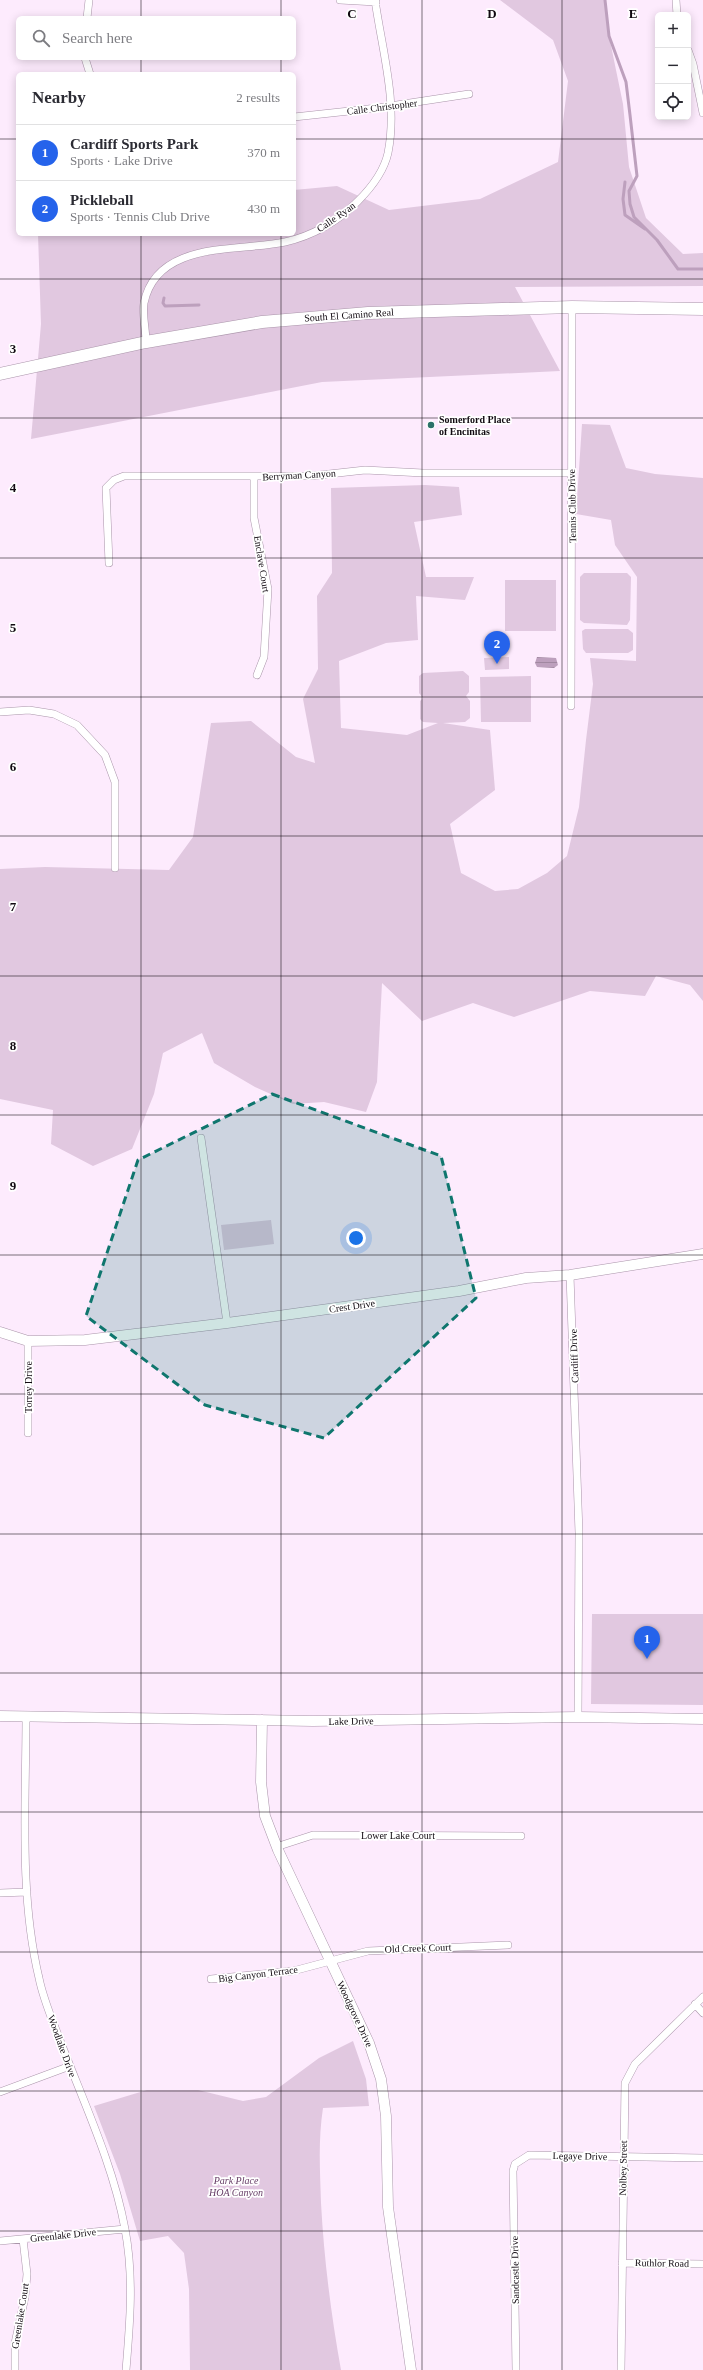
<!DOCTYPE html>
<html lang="en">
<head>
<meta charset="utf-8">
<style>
  body { margin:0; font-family:"Times New Roman",serif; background:#f7f7f7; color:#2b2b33 }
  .controls { position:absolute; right:12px; top:12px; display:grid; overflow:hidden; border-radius:6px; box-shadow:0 2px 10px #0003 }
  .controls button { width:36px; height:36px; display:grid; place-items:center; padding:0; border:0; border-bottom:1px solid #e1e1e2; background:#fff; color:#2b2b33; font:20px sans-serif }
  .you { position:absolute; left:356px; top:1238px; width:14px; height:14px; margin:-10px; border:3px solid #fff; border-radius:50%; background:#1a73e8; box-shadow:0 0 0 6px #1a73e833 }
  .badge { display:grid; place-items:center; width:26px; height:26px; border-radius:50%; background:#2563eb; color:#fff; font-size:13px; font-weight:700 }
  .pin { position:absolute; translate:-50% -33px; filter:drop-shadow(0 1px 2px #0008) }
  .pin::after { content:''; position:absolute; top:21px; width:14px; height:12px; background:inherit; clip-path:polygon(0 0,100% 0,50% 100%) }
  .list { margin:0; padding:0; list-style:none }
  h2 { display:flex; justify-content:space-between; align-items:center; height:52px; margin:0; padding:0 16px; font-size:17px }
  h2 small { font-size:13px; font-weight:400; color:#7c7c81 }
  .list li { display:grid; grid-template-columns:26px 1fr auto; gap:12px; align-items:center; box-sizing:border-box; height:56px; padding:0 16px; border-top:1px solid #e1e1e2 }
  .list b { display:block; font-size:15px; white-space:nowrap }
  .list p { margin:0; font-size:13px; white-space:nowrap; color:#7c7c81 }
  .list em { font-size:13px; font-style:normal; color:#7c7c81 }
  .icon { flex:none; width:22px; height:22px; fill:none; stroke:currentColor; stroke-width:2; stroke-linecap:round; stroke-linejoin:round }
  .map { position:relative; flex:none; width:703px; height:2370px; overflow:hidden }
  .search { position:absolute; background:#fff; box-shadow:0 2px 10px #0003; left:16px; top:16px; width:280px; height:44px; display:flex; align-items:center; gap:10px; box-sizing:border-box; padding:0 14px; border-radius:6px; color:#7c7c81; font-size:15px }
  .panel { position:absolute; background:#fff; box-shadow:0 2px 10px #0003; left:16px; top:72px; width:280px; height:164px; border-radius:6px }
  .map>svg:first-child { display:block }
  .green { fill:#e1c8e0 }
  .water { fill:url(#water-rules) }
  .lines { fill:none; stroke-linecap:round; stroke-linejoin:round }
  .stream { stroke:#bda0bd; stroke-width:3 }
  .street-casing { stroke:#aa95aa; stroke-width:8 }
  .secondary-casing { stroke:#aa95aa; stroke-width:11 }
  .primary-casing { stroke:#aa95aa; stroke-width:13 }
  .street { stroke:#fff; stroke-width:7 }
  .secondary { stroke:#fff; stroke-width:10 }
  .primary { stroke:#fff; stroke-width:12 }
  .marked { fill:#0f766e; fill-opacity:0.2; stroke:#0f766e; stroke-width:3; stroke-dasharray:8 5; stroke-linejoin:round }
  .grid { fill:none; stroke:#110a11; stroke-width:1; stroke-opacity:0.55 }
  .poi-dot { fill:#2b7269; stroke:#fff; stroke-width:1.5 }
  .labels { text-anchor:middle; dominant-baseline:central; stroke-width:3.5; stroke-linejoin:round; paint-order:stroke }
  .street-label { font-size:10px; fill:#110a11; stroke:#fff }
  .poi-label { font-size:10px; font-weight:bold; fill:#110a11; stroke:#fff; text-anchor:start }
  .park-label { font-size:10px; font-style:italic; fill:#663d66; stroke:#fff }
  .grid-label { font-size:13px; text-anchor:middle; font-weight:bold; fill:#110a11; stroke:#fff; stroke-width:3.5; stroke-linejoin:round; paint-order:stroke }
</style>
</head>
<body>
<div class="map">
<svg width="703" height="2370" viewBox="0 0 703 2370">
  <defs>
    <pattern id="water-rules" width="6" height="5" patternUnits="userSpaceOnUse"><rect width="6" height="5" fill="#bda0bd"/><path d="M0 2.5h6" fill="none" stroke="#a188a1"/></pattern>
  </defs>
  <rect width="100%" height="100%" fill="#fdebfd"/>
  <path class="green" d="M 500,0 L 605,0 L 609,36 L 623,104 L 629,167 L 646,218 L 683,254 L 703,253 L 703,286 L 515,287 L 560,371 L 322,382 L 31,439 L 41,324 L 38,234 L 294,234 L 294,190 L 337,186 L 389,210 L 480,199 L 558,162 L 568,81 L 553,40 Z
    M 582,424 L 610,425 L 626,468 L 655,474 L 703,478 L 703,1001 L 690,985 L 656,976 L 645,996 L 590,991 L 514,1017 L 473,1003 L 422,1021 L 382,983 L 377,1082 L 366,1112 L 324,1102 L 293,1104 L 255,1087 L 214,1063 L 202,1033 L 163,1053 L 154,1094 L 132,1149 L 93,1166 L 51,1144 L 53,1110 L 0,1099 L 0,869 L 45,867 L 169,870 L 193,837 L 211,723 L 251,721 L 296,757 L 315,763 L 303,699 L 318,669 L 317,596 L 332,573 L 331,488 L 425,485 L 459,487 L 462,515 L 414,522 L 426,577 L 474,577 L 465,600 L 416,596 L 418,640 L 386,643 L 339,661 L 341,728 L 407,735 L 438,723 L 423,722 L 420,719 L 420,701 L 423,698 L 419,693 L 419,676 L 423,673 L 463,671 L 469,676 L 469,692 L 466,696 L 470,701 L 470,718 L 465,722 L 443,723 L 490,730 L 495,790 L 450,824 L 461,873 L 495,891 L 518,889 L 547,873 L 567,856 L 579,807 L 586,740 L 593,684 L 590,658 L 636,661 L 637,577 L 615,545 L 611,520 L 576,514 Z
    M 584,573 L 627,573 L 631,577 L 630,620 L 627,625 L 584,623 L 580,620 L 580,577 Z
    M 505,580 L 556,580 L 556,631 L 505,631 Z
    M 585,629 L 628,629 L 633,633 L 633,650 L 628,653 L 586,653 L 583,649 L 582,631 Z
    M 509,657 L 509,669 L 485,670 L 484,658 Z
    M 531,676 L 531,722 L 481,722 L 480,677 Z
    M 271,1220 L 274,1244 L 224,1250 L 221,1225 Z
    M 592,1614 L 703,1614 L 703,1705 L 591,1704 Z
    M 353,2041 L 366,2079 L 369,2106 L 323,2108 C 318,2140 320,2170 321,2203 C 324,2259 331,2314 341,2370 L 190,2370 L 189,2289 L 184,2253 L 168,2236 L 140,2241 L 120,2174 L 94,2106 L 147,2090 L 198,2090 L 243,2101 L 266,2097 L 319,2058 Z"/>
  <path class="water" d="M 537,657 L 556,658 L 558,665 L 554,668 L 537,667 L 535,663 Z"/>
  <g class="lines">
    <path class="stream" d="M 605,0 L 609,36 L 626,82 L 630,115 L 637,176 L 629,191 L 630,204 L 634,217 L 657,240 L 678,269 L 703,269
      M 625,182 L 623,199 L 625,215 L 645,229
      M 164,298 L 163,303 L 165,306 L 199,305"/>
    <defs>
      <path id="street" d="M 340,0 L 376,2
        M 676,0 L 677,15
        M 87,18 L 89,0
        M 688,50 L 693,64 L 703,113
        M 85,58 L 90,74
        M 294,117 L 377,108 L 469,94
        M 146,342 C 146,330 142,314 144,303 C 157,240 238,252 285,242 C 312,236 339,221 358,201 C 371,188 384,171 388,153 C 398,102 382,50 375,0
        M 254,477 L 254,518 L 268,589 L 264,657 L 257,675
        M 109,563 L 106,488 L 114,480 L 124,476 L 311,476 L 365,470 L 423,473 L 571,473
        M 571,706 L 572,307
        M 0,712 L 29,710 L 54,714 L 77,725 L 105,755 L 115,782 L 115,868
        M 201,1138 L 227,1323
        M 570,1275 L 579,1533 L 578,1717
        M 28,1341 L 28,1433
        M 26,1717 C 26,1803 19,1894 39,1978 C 43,1998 51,2017 58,2035 C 82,2099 113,2163 125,2229 C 134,2276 130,2323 126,2370
        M 276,1847 L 313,1835 L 521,1836
        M 0,1893 L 27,1892
        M 211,1979 L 293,1971 L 368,1951 L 508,1945
        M 695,2004 L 703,2013
        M 0,2092 L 70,2066
        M 0,2241 L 125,2229
        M 622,2263 L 703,2264
        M 15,2370 L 15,2343 L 25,2297 L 27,2274 L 23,2239
        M 516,2370 L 513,2171 L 515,2164 L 529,2155 L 703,2158
        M 621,2370 L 625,2083 L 635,2064 L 703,1997"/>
      <path id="secondary" d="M 0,1332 L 28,1341 L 85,1340 L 227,1323 L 459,1291 L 526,1278 L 570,1275 L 703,1254
        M 0,1716 L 313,1721 L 578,1717 L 703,1719
        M 262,1720 L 261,1782 L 265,1816 L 278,1850 L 369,2043 L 381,2079 L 386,2116 L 388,2207 L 411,2370"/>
      <path id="primary" d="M 0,374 L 146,342 L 262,322 L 368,313 L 572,307 L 703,309"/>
    </defs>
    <use href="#street" class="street-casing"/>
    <use href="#secondary" class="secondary-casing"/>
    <use href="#primary" class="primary-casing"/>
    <use href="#street" class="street"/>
    <use href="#secondary" class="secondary"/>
    <use href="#primary" class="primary"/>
  </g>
  <path class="marked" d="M 272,1094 L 441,1156 L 476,1298 L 324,1438 L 205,1405 L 86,1316 L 138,1160 Z"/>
  <path class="grid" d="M 141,0 L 141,18M 281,0 L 281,18M 422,0 L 422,2370M 562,0 L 562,2370M 141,58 L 141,74M 281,58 L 281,74M 0,139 L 18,139M 294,139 L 703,139M 141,234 L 141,2370M 281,234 L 281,2370M 0,279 L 703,279M 0,418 L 703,418M 0,558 L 703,558M 0,697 L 703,697M 0,836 L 703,836M 0,976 L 703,976M 0,1115 L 703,1115M 0,1255 L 703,1255M 0,1394 L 703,1394M 0,1534 L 703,1534M 0,1673 L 703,1673M 0,1812 L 703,1812M 0,1952 L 703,1952M 0,2091 L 703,2091M 0,2231 L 703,2231"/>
  <circle class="poi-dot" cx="431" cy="425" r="4"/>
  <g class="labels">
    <g class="street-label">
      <text transform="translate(382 107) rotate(-7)">Calle Christopher</text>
      <text transform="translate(336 217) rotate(-35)">Calle Ryan</text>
      <text transform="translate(349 315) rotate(-4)">South El Camino Real</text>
      <text transform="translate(299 475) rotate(-3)">Berryman Canyon</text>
      <text transform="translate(572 506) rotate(-91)">Tennis Club Drive</text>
      <text transform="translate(262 564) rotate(81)">Enclave Court</text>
      <text transform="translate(352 1306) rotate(-8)">Crest Drive</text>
      <text transform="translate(574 1356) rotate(-92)">Cardiff Drive</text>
      <text transform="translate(28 1387) rotate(-90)">Torrey Drive</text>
      <text transform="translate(351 1721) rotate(-1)">Lake Drive</text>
      <text x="398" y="1835">Lower Lake Court</text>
      <text transform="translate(418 1948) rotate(-2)">Old Creek Court</text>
      <text transform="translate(258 1974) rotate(-7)">Big Canyon Terrace</text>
      <text transform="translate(355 2014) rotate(65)">Woodgrove Drive</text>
      <text transform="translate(62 2046) rotate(70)">Woodlake Drive</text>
      <text transform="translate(580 2156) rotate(1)">Legaye Drive</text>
      <text transform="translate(623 2168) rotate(-89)">Nolbey Street</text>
      <text transform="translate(63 2235) rotate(-6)">Greenlake Drive</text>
      <text transform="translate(662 2263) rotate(1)">Ruthlor Road</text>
      <text transform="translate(515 2270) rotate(-91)">Sandcastle Drive</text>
      <text transform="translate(20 2316) rotate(-81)">Greenlake Court</text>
    </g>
    <g class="poi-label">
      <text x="439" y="419">Somerford Place<tspan x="439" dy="12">of Encinitas</tspan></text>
    </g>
    <g class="park-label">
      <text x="236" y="2180">Park Place<tspan x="236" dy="12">HOA Canyon</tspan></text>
    </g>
  </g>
  <g class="grid-label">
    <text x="352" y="18">C</text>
    <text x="492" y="18">D</text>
    <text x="633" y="18">E</text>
    <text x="13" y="353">3</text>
    <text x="13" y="492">4</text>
    <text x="13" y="632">5</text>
    <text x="13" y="771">6</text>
    <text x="13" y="911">7</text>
    <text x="13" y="1050">8</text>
    <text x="13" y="1190">9</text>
  </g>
</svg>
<div class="controls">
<button>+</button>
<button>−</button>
<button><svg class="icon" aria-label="locate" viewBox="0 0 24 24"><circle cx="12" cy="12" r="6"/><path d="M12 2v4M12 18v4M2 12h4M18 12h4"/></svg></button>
</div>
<div class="you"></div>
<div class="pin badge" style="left:647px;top:1659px">1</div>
<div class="pin badge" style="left:497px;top:664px">2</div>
<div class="search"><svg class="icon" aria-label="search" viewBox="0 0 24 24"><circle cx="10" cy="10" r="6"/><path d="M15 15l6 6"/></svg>Search here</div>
<section class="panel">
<h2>Nearby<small>2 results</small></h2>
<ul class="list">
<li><span class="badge">1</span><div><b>Cardiff Sports Park</b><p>Sports · Lake Drive</p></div><em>370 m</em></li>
<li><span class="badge">2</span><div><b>Pickleball</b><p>Sports · Tennis Club Drive</p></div><em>430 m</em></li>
</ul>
</section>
</div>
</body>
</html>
